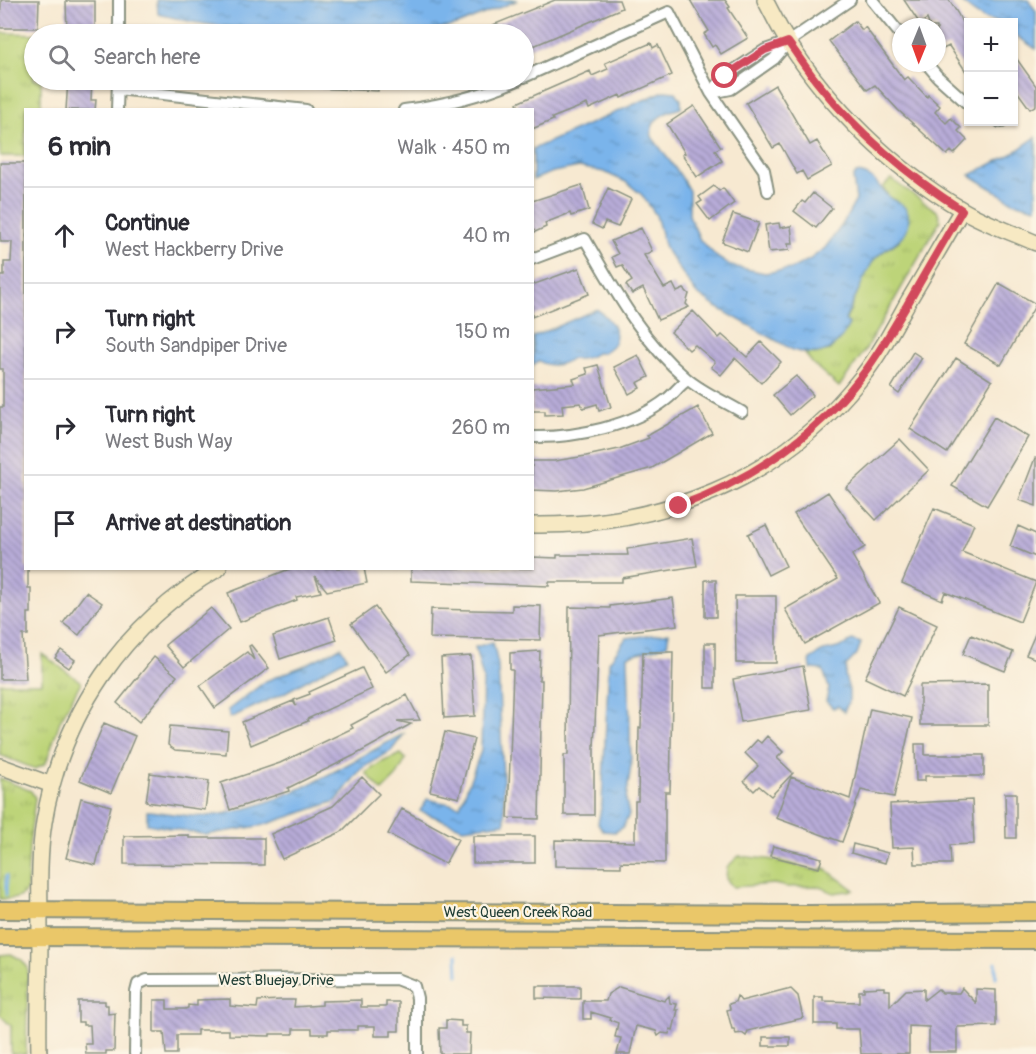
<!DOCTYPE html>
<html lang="en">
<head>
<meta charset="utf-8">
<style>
  body { margin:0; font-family:Pangolin,sans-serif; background:#f2f2f3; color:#2b2b33 }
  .controls { position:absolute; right:18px; top:18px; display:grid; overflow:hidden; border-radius:0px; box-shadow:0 2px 4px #0004 }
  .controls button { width:54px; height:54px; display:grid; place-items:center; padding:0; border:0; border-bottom:2px solid #e1e1e2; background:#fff; color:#2b2b33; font:30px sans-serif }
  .compass { position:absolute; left:892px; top:18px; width:54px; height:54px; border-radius:50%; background:#fff; box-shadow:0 2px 4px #0004; rotate:181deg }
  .stop { position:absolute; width:18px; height:18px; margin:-14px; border:4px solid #d1495b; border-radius:50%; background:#fff }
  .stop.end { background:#d1495b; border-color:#fff; box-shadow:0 2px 6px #0008 }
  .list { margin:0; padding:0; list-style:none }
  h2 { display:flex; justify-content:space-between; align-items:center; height:78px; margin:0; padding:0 24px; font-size:26px }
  h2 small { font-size:20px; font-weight:400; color:#7c7c81 }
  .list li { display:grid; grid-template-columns:39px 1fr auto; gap:18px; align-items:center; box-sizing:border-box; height:96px; padding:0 24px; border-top:2px solid #e1e1e2 }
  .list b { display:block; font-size:22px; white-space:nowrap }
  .list p { margin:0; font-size:20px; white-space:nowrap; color:#7c7c81 }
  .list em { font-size:20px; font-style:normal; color:#7c7c81 }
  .icon { flex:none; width:33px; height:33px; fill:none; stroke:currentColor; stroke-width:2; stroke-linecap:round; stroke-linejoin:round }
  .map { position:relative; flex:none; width:1036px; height:1054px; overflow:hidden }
  .search { position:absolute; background:#fff; box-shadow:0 2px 4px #0004; left:24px; top:24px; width:510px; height:66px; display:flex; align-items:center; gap:15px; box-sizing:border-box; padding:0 21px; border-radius:33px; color:#7c7c81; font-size:22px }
  .panel { position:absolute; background:#fff; box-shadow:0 2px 4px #0004; left:24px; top:108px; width:510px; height:462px; border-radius:0px }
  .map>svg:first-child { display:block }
  .grass { fill:url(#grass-tufts); stroke:#6e8856; stroke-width:1.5 }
  .pitch { fill:#bdd479; stroke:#6e8856; stroke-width:1.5 }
  .water { fill:url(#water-ripples); stroke:#4c7890; stroke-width:1.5 }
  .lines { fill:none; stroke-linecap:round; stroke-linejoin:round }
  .stream { stroke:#7ab4eb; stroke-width:3 }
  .building { fill:url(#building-back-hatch) }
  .street-casing { stroke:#8b9382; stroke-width:14 }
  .secondary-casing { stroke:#8b9382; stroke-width:18 }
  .primary-casing { stroke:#8b9382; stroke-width:20 }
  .street { stroke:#fff; stroke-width:10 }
  .secondary { stroke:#f7e9c3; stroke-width:15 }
  .primary { stroke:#eac769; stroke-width:16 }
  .route { stroke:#d1495b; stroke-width:8 }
  .labels { text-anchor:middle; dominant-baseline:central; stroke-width:4.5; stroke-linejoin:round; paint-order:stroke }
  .street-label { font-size:15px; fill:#1f3d34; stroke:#fcf5e5 }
</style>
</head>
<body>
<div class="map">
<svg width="1036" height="1054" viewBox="0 0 1036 1054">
  <defs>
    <pattern id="grass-tufts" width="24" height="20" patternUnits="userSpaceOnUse" patternTransform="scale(1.5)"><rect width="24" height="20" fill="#bdd479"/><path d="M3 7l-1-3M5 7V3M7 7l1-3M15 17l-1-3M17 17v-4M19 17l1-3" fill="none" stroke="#a2b769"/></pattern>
    <pattern id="water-ripples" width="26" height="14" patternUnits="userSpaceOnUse" patternTransform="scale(1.5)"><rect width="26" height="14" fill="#7ab4eb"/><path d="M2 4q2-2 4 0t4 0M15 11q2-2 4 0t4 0" fill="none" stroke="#6394bf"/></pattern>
    <pattern id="building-back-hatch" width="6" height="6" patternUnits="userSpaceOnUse" patternTransform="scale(1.5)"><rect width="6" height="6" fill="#b8acd8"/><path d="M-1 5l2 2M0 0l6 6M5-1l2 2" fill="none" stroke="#958db0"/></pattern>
  </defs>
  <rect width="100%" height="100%" fill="#fcf5e5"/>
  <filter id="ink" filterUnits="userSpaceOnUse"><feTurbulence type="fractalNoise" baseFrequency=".0167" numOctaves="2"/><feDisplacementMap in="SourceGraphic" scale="12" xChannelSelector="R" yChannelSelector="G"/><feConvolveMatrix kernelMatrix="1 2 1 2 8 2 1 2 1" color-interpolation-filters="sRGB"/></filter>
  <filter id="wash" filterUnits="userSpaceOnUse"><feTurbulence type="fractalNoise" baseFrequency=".008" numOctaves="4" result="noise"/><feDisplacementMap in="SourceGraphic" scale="24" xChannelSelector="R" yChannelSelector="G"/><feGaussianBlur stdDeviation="1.35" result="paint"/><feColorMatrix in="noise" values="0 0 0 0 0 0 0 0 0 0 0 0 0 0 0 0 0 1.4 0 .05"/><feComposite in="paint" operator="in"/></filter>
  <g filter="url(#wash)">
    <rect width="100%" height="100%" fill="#f7e9d1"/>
    <path class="grass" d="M 0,33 L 41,34 L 34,34 L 34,80 L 41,80 L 41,109 L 26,110 L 25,156 L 0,156 Z
      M 891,179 L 938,212 L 940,221 L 866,349 L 839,387 L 813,364 L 805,354 L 830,350 C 837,335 848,319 853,303 C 859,288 864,274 873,261 C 878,253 891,247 899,241 L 897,201 L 889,197 L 883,187 Z
      M 42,654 L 81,682 L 60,721 L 46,763 L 35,769 L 0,755 L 0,683 L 42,683 Z
      M 0,778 L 31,791 L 35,798 L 29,846 L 27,890 C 20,900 12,899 0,899 L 0,820 C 3,811 0,789 0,778 Z
      M 739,856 L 775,860 L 818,871 L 824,868 L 854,890 L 834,893 L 817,886 L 787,887 L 774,884 L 733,887 L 726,879 L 727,867 Z
      M 11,954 L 22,960 L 28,968 L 26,1054 L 11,1054 L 11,1026 L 0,1015 L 0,955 Z"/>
    <path class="pitch" d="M 401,754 L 406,759 L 396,777 L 382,791 L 366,773 L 380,763 Z"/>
    <path class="water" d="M 157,0 L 518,0 L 457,25 L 412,34 L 277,34 L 192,22 L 158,14 Z
      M 959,0 L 1028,0 L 1036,11 L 1036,49 L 1014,34 L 1014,22 C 985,22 980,19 959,0 Z
      M 664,91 L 676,92 L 681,100 L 681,108 C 666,112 648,119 652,137 L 680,175 L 689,191 L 689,215 L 700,240 L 718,258 L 731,266 L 765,273 L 791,269 L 809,260 L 825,248 L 842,225 L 856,200 L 853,178 L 856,173 C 874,174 877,185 888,196 C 894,202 905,203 908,213 C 914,242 882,245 872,263 C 862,281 854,300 845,320 L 849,324 C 838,350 819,359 793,350 L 713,305 L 696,293 L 665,248 L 656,215 L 642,195 L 626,182 L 604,172 L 579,167 L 553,172 L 533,180 L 533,149 Z
      M 1036,137 L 1036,208 L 1013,202 L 970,175 L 1012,154 Z
      M 597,309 C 606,316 621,329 614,343 C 612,347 605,351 602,353 L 596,353 C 588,359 580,360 570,359 C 562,366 548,367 539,361 L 533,365 L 533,337 Z
      M 669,633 L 667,645 L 628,656 L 631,765 L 626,800 L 629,815 L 623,827 L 615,832 L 603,831 L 598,823 L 602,803 L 609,662 L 626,638 Z
      M 852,640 L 861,643 L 857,654 L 846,666 L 845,676 L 849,690 L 849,701 L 844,712 L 838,706 L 833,708 L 826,701 L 829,688 L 823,670 L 811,669 L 810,659 C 814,657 819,653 824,651 C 834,649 843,648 852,640 Z
      M 493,642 L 498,665 L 505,823 L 463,828 L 420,811 L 427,799 L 460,806 L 481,751 L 483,678 L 475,647 Z
      M 341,647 L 347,658 L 282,694 L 230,718 L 228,710 L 266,681 L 303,666 Z
      M 405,733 L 391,751 L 361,769 L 336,801 L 264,825 L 206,835 L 147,824 L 147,811 C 166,812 188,818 207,816 C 279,809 342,766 405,733 Z"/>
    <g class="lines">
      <path class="stream" d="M 6,876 L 6,895
        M 457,955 L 458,975
        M 996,977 L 996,963"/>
    </g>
    <g id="blocks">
      <path class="building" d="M 1,0 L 39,0 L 38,28 L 0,28 Z
        M 555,0 L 619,0 L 622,8 L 524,50 L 524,34 L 473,34 L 473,33 Z
        M 690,0 L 725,0 L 730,7 L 728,8 L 748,38 L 721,54 L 715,45 L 712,47 L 704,34 L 709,31 Z
        M 904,0 L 949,0 L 958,14 L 969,37 L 969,76 L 949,46 L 941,50 L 937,42 L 937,27 L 930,27 L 927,19 L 920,24 Z
        M 66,1 L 95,1 L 95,34 L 67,34 Z
        M 855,21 L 862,30 L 865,27 L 904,80 L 908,77 L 927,97 L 928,95 L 940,106 L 935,112 L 946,123 L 951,118 L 961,128 L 958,131 L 967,140 L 954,154 L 951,151 L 947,155 L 898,110 L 875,85 L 867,90 L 829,41 Z
        M 651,43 L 653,48 L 658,45 L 672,75 L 621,98 L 620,95 L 589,109 L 587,104 L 552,118 L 553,120 L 532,129 L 532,110 L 520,110 L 517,103 L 590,71 L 592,76 L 608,69 L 605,63 Z
        M 1014,55 L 1036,86 L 1036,105 L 1030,109 L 1014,87 Z
        M 68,80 L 92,80 L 91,100 L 96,100 L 95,110 L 66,110 Z
        M 315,80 L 378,80 L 378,91 L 315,88 Z
        M 775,85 L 810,145 L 817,141 L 832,166 L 807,180 L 802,171 L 797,174 L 780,144 L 773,148 L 746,103 Z
        M 694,106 L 721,147 L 715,150 L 722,161 L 697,177 L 682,154 L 685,153 L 667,124 Z
        M 0,163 L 26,163 L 26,568 L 28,568 L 28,588 L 31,588 L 31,613 L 28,613 L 28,635 L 23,635 L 26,679 L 0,679 L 0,407 L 3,407 L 3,369 L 0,369 L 0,276 L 4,276 L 4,262 L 11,262 L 12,242 L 1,242 L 0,237 Z
        M 582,185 L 589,210 L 571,216 L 570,213 L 545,223 L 546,227 L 535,232 L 532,227 L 532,201 Z
        M 714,186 L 719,191 L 723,188 L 734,203 L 710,221 L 697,204 L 702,201 L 699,197 Z
        M 608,188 L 631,199 L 618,227 L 605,222 L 602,229 L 592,224 Z
        M 813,193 L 832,208 L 816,228 L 794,211 L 802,201 L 805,203 Z
        M 733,214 L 759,223 L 748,252 L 722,242 Z
        M 779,223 L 780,228 L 791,226 L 793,244 L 788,244 L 789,250 L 769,252 L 765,225 Z
        M 641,228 L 652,251 L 644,255 L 664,288 L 673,284 L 677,292 L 684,289 L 689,294 L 686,304 L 689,307 L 658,320 L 643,288 L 632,294 L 626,285 L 632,281 L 622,265 L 617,267 L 612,257 L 618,254 L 611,241 Z
        M 579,268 L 589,294 L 532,317 L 532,285 Z
        M 999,283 L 1036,304 L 1001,365 L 964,344 Z
        M 693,311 L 719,338 L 722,335 L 747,357 L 761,342 L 781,362 L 761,383 L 735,358 L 721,375 L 711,367 L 715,362 L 695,345 L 689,350 L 671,332 Z
        M 913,352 L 922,358 L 899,394 L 891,388 Z
        M 638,355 L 649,377 L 637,383 L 640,388 L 629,394 L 614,367 Z
        M 956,358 L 992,381 L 947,453 L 910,429 Z
        M 598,365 L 611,407 L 599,411 L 597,404 L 583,408 L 581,403 L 562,405 L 563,414 L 545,415 L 545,411 L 532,411 L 532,388 L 575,384 L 573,379 L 588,374 L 586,368 Z
        M 796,376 L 813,395 L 790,415 L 773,395 Z
        M 698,407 L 712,433 L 652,468 L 583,488 L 557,491 L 532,490 L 532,461 L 554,461 L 586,456 L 619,449 L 649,438 L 647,436 Z
        M 994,417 L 1028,437 L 987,506 L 952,486 Z
        M 900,439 L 929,470 L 876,520 L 846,488 Z
        M 1035,458 L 1036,458 L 1036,506 L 1019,500 Z
        M 828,492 L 865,547 L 852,555 L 879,603 L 805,644 L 785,609 L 838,579 L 794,514 Z
        M 934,508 L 974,524 L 962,552 L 1036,582 L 1020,622 L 945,592 L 942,600 L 902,583 Z
        M 766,525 L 786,566 L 768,575 L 748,534 Z
        M 1018,526 L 1036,534 L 1036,557 L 1010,546 Z
        M 692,538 L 697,566 L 622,578 L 622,582 L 549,582 L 549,586 L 411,581 L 411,568 L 532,568 L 532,557 L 557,558 L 557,555 L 628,555 L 627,549 Z
        M 292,568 L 364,568 L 367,583 L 327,591 L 315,576 L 321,592 L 296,597 L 297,600 L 240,622 L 228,593 Z
        M 705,580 L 716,580 L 716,617 L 705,617 Z
        M 86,592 L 102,603 L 79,635 L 63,623 Z
        M 735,596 L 776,596 L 776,663 L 736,663 Z
        M 673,598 L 677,625 L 599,635 L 594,747 L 594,815 L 564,815 L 564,755 L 568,755 L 569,607 L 610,608 L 610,606 Z
        M 512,605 L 541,606 L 540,640 L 430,638 L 431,609 L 512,611 Z
        M 375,607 L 410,655 L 386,672 L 351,624 Z
        M 899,607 L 937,625 L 903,696 L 865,678 Z
        M 211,608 L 229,629 L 184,667 L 165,645 Z
        M 329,617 L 337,640 L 280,659 L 273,636 Z
        M 1036,632 L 1036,659 L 1026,655 Z
        M 971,635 L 1013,652 L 1005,671 L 963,654 Z
        M 705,643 L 715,643 L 715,688 L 705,688 Z
        M 251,645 L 269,668 L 215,708 L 200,686 L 247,652 L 254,660 L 249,646 Z
        M 61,650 L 75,660 L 69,668 L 55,658 Z
        M 540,651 L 539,680 L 542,680 L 539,819 L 508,818 L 513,670 L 510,670 L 510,653 Z
        M 643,652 L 673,652 L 670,792 L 665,792 L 665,863 L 621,862 L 621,867 L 555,866 L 555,840 L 635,842 L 635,801 L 638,801 L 639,728 L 641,728 Z
        M 471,656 L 475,716 L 444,718 L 441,658 Z
        M 154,657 L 177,676 L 139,722 L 117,703 Z
        M 803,666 L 811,710 L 741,722 L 733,679 Z
        M 362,668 L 372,689 L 307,719 L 308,721 L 251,745 L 242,722 L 293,701 L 296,706 L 294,700 L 310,694 L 309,692 Z
        M 988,684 L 988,725 L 920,725 L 920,685 Z
        M 407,695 L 420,720 L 397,721 L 411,724 L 355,755 L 288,788 L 289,791 L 230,810 L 221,783 L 280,763 L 353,728 L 351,725 Z
        M 870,709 L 912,718 L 894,797 L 861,790 L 842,842 L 776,818 L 791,777 L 850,799 Z
        M 104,723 L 135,736 L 111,793 L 80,780 Z
        M 170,726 L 228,731 L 226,754 L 175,750 L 168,745 Z
        M 445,732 L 474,739 L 459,798 L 430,791 Z
        M 767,736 L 783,752 L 777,758 L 793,773 L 771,796 L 759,786 L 754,791 L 744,781 L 758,766 L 745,753 L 757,740 L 761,743 Z
        M 915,744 L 925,744 L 925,755 L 984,755 L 984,776 L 925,776 L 925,781 L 916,781 Z
        M 150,773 L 209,781 L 205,810 L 146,802 Z
        M 362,777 L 379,794 L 341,832 L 282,859 L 271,834 L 333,806 Z
        M 1005,793 L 1016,793 L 1016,838 L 1006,838 Z
        M 81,798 L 111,806 L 96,865 L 66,858 Z
        M 972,800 L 974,844 L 950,845 L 951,864 L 915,864 L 914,847 L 892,848 L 890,804 Z
        M 402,809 L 458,839 L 445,864 L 388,834 Z
        M 189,835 L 189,838 L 264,838 L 264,865 L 124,864 L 124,836 Z
        M 473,836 L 535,836 L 535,863 L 473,863 Z
        M 853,844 L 888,853 L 885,863 L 851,853 Z
        M 773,846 L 822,858 L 819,868 L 770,856 Z
        M 536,986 L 580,986 L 580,999 L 536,998 Z
        M 619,987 L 664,1001 L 669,996 L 670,1003 L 677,1004 L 675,1010 L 678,1010 L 673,1030 L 670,1029 L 669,1034 L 662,1033 L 658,1036 L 656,1031 L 636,1026 L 630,1054 L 617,1054 L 621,1038 L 615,1037 L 618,1023 L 610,1020 L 611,1018 L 591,1012 L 591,1019 L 583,1019 L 583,1001 L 606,1001 L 608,994 Z
        M 884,987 L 884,990 L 890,990 L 890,1006 L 906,990 L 924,989 L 924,1000 L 938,989 L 942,993 L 959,993 L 962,988 L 976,1003 L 976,989 L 996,990 L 996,1026 L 957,1027 L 957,1052 L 929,1052 L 929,1027 L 909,1026 L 909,1054 L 861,1054 L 859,1029 L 836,1029 L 836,1024 L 814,1024 L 814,997 L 823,997 L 823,1001 L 859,1002 L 859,991 L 864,991 L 864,988 Z
        M 787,989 L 787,990 L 791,989 L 798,996 L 803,1018 L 748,1031 L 746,1036 L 742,1033 L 736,1034 L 734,1029 L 732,1029 L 727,1010 L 730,1009 L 729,1004 L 735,1002 L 737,996 L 741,1001 Z
        M 230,999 L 230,1006 L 257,1008 L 258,1001 L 282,1000 L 295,1000 L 294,1007 L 322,1005 L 322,1001 L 361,1000 L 361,1007 L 386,1007 L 386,1002 L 399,1002 L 399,1031 L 391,1031 L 391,1036 L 375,1036 L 375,1026 L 358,1026 L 358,1030 L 328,1030 L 328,1034 L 312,1034 L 312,1029 L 293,1029 L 293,1034 L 270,1034 L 270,1036 L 229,1035 L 229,1030 L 197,1030 L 197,1035 L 177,1035 L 177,1054 L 166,1054 L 164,1032 L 154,1032 L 154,1000 L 167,1000 L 167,1009 L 185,1009 L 188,1008 L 188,1005 L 197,1006 L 197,1000 Z
        M 78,1001 L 105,1001 L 105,1005 L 108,1005 L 108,1014 L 115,1013 L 114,1051 L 106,1051 L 106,1054 L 86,1054 L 85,1044 L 91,1044 L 90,1025 L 83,1025 L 83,1022 L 78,1022 Z
        M 446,1020 L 461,1021 L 461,1026 L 466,1026 L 466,1033 L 470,1033 L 469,1054 L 440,1054 L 439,1028 L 446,1028 Z
        M 763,1037 L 790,1037 L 790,1046 L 763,1046 Z"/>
    </g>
  </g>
  <g filter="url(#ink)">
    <use href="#blocks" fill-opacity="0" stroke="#8b9382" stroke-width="1.5"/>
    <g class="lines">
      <defs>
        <path id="street" d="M 872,0 L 901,35
          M 119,34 L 119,0
          M 926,63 L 938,77 L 968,104
          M 524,77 L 669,12 L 711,93 L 764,170 L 768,191
          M 118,89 L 306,110
          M 711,93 L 725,76 L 765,50 L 788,42 L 850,0
          M 711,93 L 731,89 L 774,59 L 788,43
          M 117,110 L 118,80
          M 404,110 C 444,105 481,96 518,80
          M 1000,122 L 1002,122
          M 532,259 L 585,239 C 614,289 641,340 686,378 C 702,392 724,401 742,412
          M 532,437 C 575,438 633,426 667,399 C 675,393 679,385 688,380
          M 135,1054 L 136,992 L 138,984 L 147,980 L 396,979 L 414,986 L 417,998 L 417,1054"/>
        <path id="secondary" d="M 765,0 C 772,13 779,28 787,40 C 830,108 892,168 961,209 C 984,223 1011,232 1036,243
          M 532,525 C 661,527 780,481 861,378 C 880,354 894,327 909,300 C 927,270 944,240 962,210
          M 0,766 L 52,785
          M 39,1054 C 38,1015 40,975 40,936 C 40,898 38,859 44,822 C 62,714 124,623 219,568"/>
        <path id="primary" d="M 0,910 L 809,914 L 1036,912
          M 0,937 L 1036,940"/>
      </defs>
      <use href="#street" class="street-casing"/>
      <use href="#secondary" class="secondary-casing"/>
      <use href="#primary" class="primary-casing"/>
      <use href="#street" class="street"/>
      <use href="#secondary" class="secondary"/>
      <use href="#primary" class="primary"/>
    </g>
  </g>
  <g class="lines" filter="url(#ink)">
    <path class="route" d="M 679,506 C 750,480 813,438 860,378 C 878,356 892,330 907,305 C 925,273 944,241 962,210 C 909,176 861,136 821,87 C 809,73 799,57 788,42 L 765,50 L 725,76"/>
  </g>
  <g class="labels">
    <g class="street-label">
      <text x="518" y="912">West Queen Creek Road</text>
      <text x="276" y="980">West Bluejay Drive</text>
    </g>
  </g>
</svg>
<div class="controls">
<button>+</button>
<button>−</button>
</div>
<svg class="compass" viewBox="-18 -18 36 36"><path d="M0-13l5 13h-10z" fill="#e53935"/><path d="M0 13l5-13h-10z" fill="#7c7c81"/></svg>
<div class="stop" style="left:725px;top:76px"></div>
<div class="stop end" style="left:679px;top:506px"></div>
<div class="search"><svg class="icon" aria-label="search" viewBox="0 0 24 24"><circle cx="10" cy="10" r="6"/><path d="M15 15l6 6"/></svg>Search here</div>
<section class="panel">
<h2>6 min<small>Walk · 450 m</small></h2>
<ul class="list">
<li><svg class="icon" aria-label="ahead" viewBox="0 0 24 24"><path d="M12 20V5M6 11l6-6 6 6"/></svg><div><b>Continue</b><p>West Hackberry Drive</p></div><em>40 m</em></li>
<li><svg class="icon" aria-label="right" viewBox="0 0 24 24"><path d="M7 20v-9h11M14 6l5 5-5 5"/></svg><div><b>Turn right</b><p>South Sandpiper Drive</p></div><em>150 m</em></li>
<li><svg class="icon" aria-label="right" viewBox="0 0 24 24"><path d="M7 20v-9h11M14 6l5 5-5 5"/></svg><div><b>Turn right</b><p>West Bush Way</p></div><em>260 m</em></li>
<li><svg class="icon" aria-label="arrive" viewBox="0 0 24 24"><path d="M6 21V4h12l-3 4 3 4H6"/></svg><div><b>Arrive at destination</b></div></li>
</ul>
</section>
</div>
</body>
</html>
